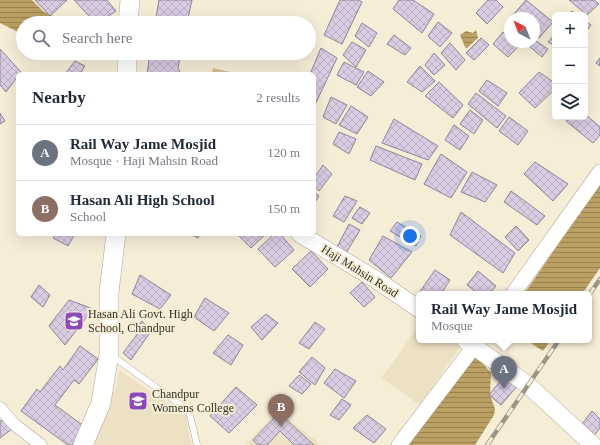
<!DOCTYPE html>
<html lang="en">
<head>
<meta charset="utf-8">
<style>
  body { margin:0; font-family:"Times New Roman",serif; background:#f2f2f3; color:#1f2937 }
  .controls { position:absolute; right:12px; top:12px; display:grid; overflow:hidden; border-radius:6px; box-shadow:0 4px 16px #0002 }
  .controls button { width:36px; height:36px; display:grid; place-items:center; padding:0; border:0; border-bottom:1px solid #e0e1e3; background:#fff; color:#1f2937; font:20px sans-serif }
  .compass { position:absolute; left:504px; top:12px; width:36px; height:36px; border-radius:50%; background:#fff; box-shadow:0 4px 16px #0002; rotate:318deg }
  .you { position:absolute; left:410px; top:236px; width:14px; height:14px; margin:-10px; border:3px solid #fff; border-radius:50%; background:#1a73e8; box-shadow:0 0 0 6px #1a73e833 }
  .badge { display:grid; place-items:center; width:26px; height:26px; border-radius:50%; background:#db2777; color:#fff; font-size:13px; font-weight:700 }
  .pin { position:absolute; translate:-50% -33px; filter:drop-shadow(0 1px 2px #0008) }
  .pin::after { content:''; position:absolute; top:21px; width:14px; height:12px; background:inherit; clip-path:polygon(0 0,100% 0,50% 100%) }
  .popup { position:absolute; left:416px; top:291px; width:176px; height:52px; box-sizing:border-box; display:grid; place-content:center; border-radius:6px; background:#fff; filter:drop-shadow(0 1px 3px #0005); font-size:13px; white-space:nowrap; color:#747a83 }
  .popup b { font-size:15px; color:#1f2937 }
  .popup::after { content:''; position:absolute; left:50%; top:100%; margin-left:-8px; border:8px solid transparent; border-top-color:#fff }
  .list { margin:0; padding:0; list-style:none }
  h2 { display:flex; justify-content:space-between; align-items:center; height:52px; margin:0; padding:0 16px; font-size:17px }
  h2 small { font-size:13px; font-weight:400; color:#747a83 }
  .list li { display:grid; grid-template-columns:26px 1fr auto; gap:12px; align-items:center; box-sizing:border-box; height:56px; padding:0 16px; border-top:1px solid #e0e1e3 }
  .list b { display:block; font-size:15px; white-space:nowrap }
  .list p { margin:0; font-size:13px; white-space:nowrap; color:#747a83 }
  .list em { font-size:13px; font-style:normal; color:#747a83 }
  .icon { flex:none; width:22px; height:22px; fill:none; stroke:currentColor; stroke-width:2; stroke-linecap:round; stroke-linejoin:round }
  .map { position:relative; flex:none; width:600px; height:445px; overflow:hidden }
  .search { position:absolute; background:#fff; box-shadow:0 4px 16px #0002; left:16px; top:16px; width:300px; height:44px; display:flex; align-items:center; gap:10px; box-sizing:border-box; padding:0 14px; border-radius:22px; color:#747a83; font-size:15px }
  .panel { position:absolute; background:#fff; box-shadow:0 4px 16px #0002; left:16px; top:72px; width:300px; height:164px; border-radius:6px }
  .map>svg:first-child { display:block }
  .built { fill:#ede1c4 }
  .grass { fill:#d3bf91 }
  .water { fill:url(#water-rules) }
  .building { fill:url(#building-cross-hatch); stroke:#8e8497 }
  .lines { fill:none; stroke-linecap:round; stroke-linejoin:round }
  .service-casing { stroke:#aea591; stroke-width:7 }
  .minor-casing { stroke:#aea591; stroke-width:13 }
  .tertiary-casing { stroke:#aea591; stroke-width:16 }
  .secondary-casing { stroke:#aea591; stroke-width:18 }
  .primary-casing { stroke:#aea591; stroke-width:20 }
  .service { stroke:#fff; stroke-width:6 }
  .minor { stroke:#fff; stroke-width:12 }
  .tertiary { stroke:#fff; stroke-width:15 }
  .secondary { stroke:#fff; stroke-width:17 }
  .primary { stroke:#fff; stroke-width:19 }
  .rail-casing { stroke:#9b9585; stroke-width:4.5 }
  .rail { stroke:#f6edd7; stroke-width:3; stroke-dasharray:9; stroke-linecap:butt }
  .labels { text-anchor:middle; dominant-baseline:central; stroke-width:4; stroke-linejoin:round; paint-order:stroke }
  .street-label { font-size:12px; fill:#353229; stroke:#f6edd7 }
  .poi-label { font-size:12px; fill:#353229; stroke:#f6edd7; text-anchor:start }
</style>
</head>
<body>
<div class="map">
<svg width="600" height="445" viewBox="0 0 600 445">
  <defs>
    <pattern id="water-rules" width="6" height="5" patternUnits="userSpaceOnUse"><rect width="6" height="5" fill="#baa062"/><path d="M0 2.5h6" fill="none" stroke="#988351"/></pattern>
    <pattern id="building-cross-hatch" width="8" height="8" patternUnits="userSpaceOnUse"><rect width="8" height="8" fill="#d8cde2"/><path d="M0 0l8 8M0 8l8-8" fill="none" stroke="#bab0c2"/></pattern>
  </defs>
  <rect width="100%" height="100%" fill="#f6edd7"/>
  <path class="built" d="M 419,325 L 419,340 L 452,340 L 461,346 L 420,405 L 382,378 Z
    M 119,370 L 186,415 L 191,445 L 89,445 L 116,387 Z
    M 278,410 L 321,445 L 245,445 Z"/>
  <path class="grass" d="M 213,68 L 238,74 L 212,74 Z"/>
  <path class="water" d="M 0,0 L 32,0 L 44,12 L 53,16 L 53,19 L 49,23 L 23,23 L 22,34 L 0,23 Z
    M 476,30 L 478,38 L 467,48 L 465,47 L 460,35 L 466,31 L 473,33 Z
    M 600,184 L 600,268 L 582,294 L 524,294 Z
    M 526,340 L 551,340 L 543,351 Z
    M 473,356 L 479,359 L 491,373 L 490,395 L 495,409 L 494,415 L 475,445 L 407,445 Z"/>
  <path class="building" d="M 35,0 L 67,0 L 50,16 Z
    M 74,0 L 107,0 L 116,11 L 104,19 L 90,17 Z
    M 159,0 L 192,0 L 187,23 L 155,23 Z
    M 340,0 L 358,0 L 362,2 L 342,44 L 324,35 Z
    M 399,0 L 413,0 L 434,14 L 422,33 L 393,9 Z
    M 488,0 L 496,0 L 503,7 L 487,24 L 476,13 Z
    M 526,0 L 553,22 L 539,38 L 534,34 L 534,18 L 515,18 L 512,16 Z
    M 569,0 L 594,0 L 599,4 L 587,15 Z
    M 572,11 L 577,15 L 569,15 Z
    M 585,21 L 591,25 L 585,33 Z
    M 438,22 L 452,33 L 440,47 L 428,36 Z
    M 362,23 L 377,33 L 369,47 L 355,36 Z
    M 503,32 L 510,39 L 510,42 L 513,42 L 518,47 L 508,57 L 493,44 Z
    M 555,34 L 555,46 L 548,42 Z
    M 394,35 L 411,48 L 405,55 L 387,44 Z
    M 481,38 L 489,45 L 474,60 L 466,53 Z
    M 536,41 L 548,49 L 542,57 L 530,47 Z
    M 352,42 L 366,50 L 356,67 L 343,55 Z
    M 450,43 L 465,60 L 456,70 L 441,53 Z
    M 321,48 L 337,58 L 314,107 L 314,74 L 310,74 Z
    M 0,49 L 21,72 L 6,92 L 0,85 Z
    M 150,53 L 181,53 L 178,68 L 181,74 L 147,74 Z
    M 434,53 L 445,65 L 434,75 L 425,65 Z
    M 600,58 L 600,66 L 596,63 Z
    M 75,61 L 85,66 L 80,74 L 65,74 Z
    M 344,62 L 364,72 L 356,85 L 337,75 Z
    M 420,66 L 435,81 L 422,92 L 407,82 Z
    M 368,71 L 384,82 L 371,96 L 357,87 Z
    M 539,72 L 555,83 L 555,89 L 535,108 L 519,93 Z
    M 487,80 L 507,93 L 498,106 L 479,91 Z
    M 439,82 L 463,105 L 453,118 L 425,96 Z
    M 476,93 L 506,116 L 497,128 L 468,104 Z
    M 331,97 L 347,105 L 336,124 L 323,117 Z
    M 351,106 L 368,117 L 357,134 L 339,125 Z
    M 470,110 L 483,120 L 474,134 L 460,124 Z
    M 0,113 L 5,121 L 0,124 Z
    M 585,114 L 600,127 L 600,135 L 593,143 L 566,121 L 569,117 L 585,117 Z
    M 509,117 L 528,131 L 518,145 L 499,131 Z
    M 394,119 L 438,146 L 428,160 L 382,143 Z
    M 454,125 L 469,136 L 460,150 L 445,140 Z
    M 339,132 L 356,139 L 349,154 L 333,144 Z
    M 376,146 L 422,164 L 415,180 L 370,160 Z
    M 441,154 L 467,172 L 451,198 L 424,184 Z
    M 535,162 L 568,184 L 553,201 L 524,174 Z
    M 323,165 L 332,174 L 319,191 L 314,186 L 314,178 Z
    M 472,172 L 497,185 L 485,202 L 461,192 Z
    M 511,191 L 545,216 L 537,225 L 504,202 Z
    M 314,192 L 319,196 L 314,204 Z
    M 345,196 L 357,201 L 344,222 L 333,216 Z
    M 360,207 L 370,213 L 362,224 L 352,218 Z
    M 461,212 L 515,253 L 503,273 L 450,235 Z
    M 397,222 L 421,236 L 416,246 L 390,231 Z
    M 349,224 L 360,230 L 346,253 L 337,247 Z
    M 516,226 L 529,240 L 518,251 L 505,237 Z
    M 56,234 L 75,234 L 68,246 L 53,238 Z
    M 190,234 L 200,234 L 198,238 Z
    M 237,234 L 266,234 L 251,248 Z
    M 274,234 L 280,234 L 294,250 L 275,267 L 258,249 Z
    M 383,236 L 412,252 L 391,278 L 369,260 Z
    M 311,251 L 328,269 L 310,287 L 292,269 Z
    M 435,270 L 450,280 L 441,294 L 419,294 L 419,303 L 414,300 Z
    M 478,271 L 496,286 L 489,294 L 479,294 L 467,285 Z
    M 140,275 L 171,295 L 160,309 L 132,294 Z
    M 362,282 L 375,297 L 364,307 L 350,293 Z
    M 39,285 L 50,295 L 43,307 L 31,297 Z
    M 205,298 L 229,313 L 214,331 L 194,317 Z
    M 69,300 L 93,309 L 65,345 L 49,326 Z
    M 266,314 L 278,323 L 262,340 L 251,327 Z
    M 142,321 L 151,331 L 131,360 L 123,353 L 138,333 L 135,330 Z
    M 315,322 L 325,329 L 309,349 L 299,343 Z
    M 228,335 L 243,345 L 231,365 L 213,353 Z
    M 80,346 L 98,359 L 79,384 L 74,380 L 55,405 L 85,427 L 72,445 L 68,445 L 21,411 L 37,389 L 40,392 L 60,366 L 63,370 Z
    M 312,357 L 325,368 L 315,385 L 299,372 Z
    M 335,369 L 356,381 L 344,398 L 324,383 Z
    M 506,374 L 519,384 L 501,405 L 489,395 Z
    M 299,375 L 311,384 L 302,394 L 289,386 Z
    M 236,387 L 257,405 L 229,433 L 210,416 Z
    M 342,399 L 351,405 L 339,420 L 330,415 Z
    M 592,411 L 600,419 L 600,428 L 592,438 L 579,428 Z
    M 279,413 L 314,445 L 294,445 L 280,431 L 267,445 L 258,445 L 253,440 Z
    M 367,415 L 386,429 L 374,443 L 353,428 Z
    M 4,419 L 13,428 L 0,438 L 0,421 Z"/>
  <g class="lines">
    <defs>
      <path id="service" d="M 111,355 L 189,411 L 197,445"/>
      <path id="minor" d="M 0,408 L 15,425 L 41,445"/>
      <path id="tertiary" d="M 513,294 L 600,172
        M 399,445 L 479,340"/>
      <path id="secondary" d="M 300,234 L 375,279 L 419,309
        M 465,340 L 528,385 L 593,445"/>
      <path id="primary" d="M 128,23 L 130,0
        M 127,74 L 127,53
        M 83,445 L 101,403 L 109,354 L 109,292 L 116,234"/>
    </defs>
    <use href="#service" class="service-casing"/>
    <use href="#minor" class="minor-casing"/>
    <use href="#tertiary" class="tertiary-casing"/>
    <use href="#secondary" class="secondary-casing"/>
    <use href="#primary" class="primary-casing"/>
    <use href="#service" class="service"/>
    <use href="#minor" class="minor"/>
    <use href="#tertiary" class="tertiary"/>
    <use href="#secondary" class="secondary"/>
    <use href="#primary" class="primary"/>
    <defs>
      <path id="rail" d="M 589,295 L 600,279
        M 487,445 L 559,340"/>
    </defs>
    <use href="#rail" class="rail-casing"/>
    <use href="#rail" class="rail"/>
  </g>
  <defs>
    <symbol id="school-square" viewBox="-11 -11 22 22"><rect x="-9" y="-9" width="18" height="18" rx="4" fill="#8e49bc" stroke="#f6edd7"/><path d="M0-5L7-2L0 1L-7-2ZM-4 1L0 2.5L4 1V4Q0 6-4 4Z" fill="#fff"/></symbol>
    <symbol id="university-square" viewBox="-11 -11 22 22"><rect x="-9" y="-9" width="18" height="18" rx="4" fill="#8e49bc" stroke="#f6edd7"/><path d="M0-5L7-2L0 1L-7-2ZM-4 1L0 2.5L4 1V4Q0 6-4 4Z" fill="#fff"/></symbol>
  </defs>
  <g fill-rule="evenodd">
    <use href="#school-square" x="63" y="310" width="22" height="22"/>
    <use href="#university-square" x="127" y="390" width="22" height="22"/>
  </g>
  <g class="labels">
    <g class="street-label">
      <text transform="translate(360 271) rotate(32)">Haji Mahsin Road</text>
    </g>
    <g class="poi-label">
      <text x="88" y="314">Hasan Ali Govt. High<tspan x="88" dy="14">School, Chandpur</tspan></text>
      <text x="152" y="394">Chandpur<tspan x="152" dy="14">Womens College</tspan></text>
    </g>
  </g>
</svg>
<div class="controls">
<button>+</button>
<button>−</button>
<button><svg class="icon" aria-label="layers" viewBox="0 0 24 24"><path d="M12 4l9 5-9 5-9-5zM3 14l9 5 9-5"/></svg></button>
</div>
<svg class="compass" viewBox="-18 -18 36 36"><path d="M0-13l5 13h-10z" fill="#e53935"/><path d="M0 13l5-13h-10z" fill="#747a83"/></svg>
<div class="you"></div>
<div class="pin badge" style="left:504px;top:389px;background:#6b7280">A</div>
<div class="popup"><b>Rail Way Jame Mosjid</b>Mosque</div>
<div class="pin badge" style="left:281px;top:427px;background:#8d6e63">B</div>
<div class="search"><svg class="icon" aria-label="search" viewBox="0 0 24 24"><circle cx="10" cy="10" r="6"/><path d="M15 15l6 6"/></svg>Search here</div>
<section class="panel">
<h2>Nearby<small>2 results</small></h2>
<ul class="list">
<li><span class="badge" style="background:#6b7280">A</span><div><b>Rail Way Jame Mosjid</b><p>Mosque · Haji Mahsin Road</p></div><em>120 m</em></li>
<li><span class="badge" style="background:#8d6e63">B</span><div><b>Hasan Ali High School</b><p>School</p></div><em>150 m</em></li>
</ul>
</section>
</div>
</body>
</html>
